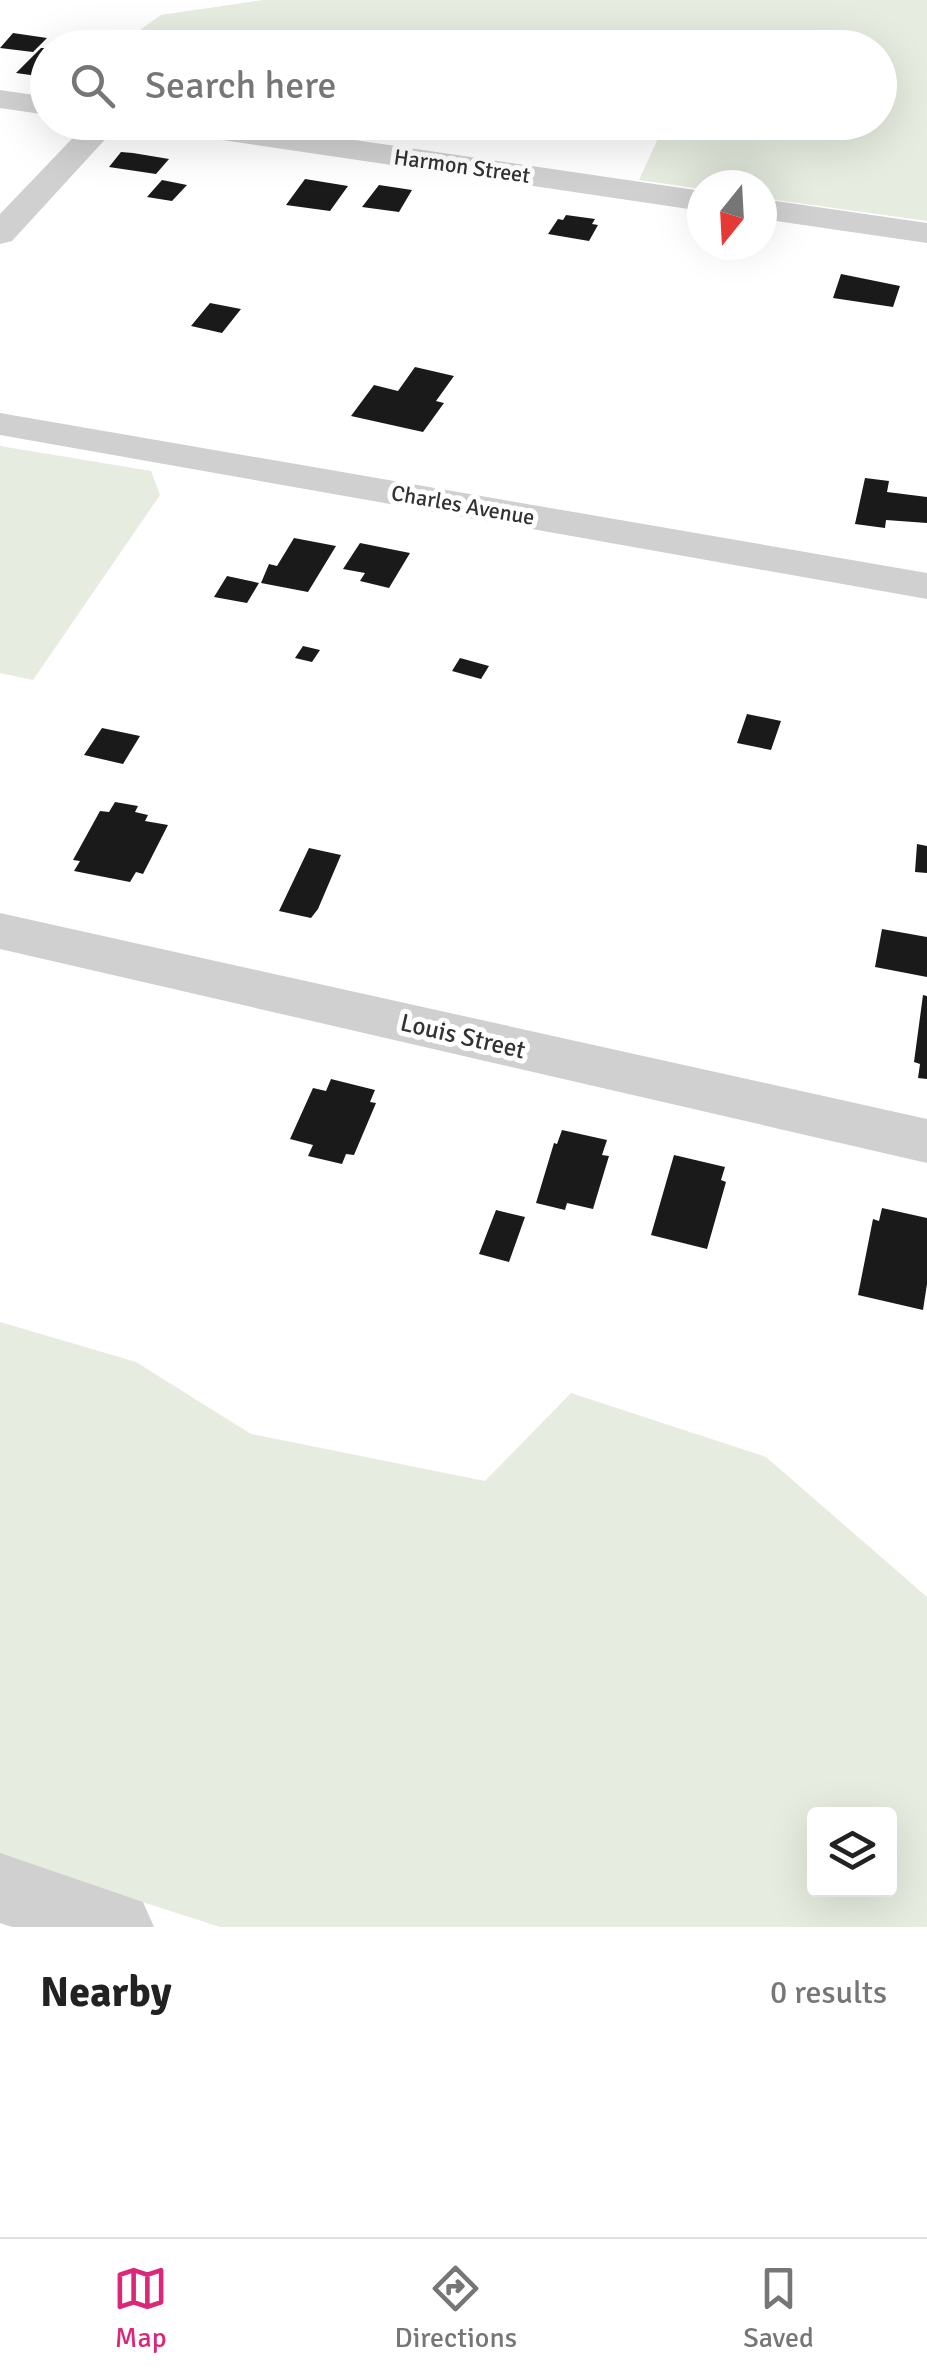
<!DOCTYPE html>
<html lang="en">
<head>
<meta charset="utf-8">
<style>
  body { margin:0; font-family:Signika,sans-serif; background:#f2f2f2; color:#222 }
  .controls { position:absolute; right:30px; bottom:30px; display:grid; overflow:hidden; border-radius:10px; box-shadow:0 10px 40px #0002 }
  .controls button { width:90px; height:90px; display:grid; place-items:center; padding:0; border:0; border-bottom:2px solid #e0e0e0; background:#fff; color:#222; font:50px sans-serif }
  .compass { position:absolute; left:687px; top:170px; width:90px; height:90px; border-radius:50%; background:#fff; box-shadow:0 10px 40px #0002; rotate:198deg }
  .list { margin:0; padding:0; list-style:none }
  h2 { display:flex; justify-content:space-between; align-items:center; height:130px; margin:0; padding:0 40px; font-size:42px }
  h2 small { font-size:32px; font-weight:400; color:#767676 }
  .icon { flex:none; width:55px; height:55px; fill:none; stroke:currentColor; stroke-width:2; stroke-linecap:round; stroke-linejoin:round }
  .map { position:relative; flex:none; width:927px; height:1927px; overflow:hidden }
  .search { position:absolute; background:#fff; box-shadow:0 10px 40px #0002; left:30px; right:30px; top:30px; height:110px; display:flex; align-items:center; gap:25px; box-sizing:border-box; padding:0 35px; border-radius:55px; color:#767676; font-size:38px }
  .sheet { height:310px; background:#fff }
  nav { display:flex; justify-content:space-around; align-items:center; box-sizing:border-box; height:140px; border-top:2px solid #e0e0e0; background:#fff; font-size:28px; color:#767676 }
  nav a { display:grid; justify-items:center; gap:5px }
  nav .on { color:#db2777 }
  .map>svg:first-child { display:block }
  .green { fill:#e6ecdf; fill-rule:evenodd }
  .building { fill:#1a1a1a }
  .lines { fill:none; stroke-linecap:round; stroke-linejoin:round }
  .minor { fill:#d0d0d0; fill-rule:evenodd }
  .labels { text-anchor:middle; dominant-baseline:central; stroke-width:10; stroke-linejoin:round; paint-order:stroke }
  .far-street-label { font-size:22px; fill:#333; stroke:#fff }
  .street-label { font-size:25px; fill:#333; stroke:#fff }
</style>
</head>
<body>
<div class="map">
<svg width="927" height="1927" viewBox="0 0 927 1927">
  <rect width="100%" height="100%" fill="#fff"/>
  <path class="green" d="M 263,0 L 927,0 L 927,221 L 762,198 L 762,185 L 702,185 L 702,189 L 639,180 L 665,123 L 880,122 L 880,48 L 151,48 L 141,29 L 161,15 Z
    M 0,446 L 151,471 L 160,495 L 33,680 L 0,673 Z
    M 0,1322 L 136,1362 L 251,1434 L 485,1481 L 571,1393 L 766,1457 L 927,1597 L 927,1927 L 220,1927 L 0,1856 ZM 814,1814 L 890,1814 L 890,1890 L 814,1890 Z"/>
  <path class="building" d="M 13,33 L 47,38 L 33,52 L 0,48 Z
    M 41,48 L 48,48 L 45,77 L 16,73 Z
    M 121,152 L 133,153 L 169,159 L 156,174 L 109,167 Z
    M 305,179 L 348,186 L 330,211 L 286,205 Z
    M 162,180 L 187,185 L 172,201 L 147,197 Z
    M 379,185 L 412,190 L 399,212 L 362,207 Z
    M 566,215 L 595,219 L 592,224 L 598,225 L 589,241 L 548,234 L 558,219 L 563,220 Z
    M 841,274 L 900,286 L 893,307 L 833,298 Z
    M 210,303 L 241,309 L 222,333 L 191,326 Z
    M 415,367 L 454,376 L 436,401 L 444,403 L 423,432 L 351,416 L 374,385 L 398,391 Z
    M 865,478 L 889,481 L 887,492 L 927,497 L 927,523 L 886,520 L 885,528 L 855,524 Z
    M 294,538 L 336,546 L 308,592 L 261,583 L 269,564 L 277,566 Z
    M 360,543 L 410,553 L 389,588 L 360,581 L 365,573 L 343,569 Z
    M 227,576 L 259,583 L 247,603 L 214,597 Z
    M 303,646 L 320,650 L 312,662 L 295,658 Z
    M 460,658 L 489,666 L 481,679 L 452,671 Z
    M 747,714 L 781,721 L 771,750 L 737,743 Z
    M 102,728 L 140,736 L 123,764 L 84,755 Z
    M 115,802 L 138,806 L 135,812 L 148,815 L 145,821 L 168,825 L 143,874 L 136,872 L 130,882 L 74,871 L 80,861 L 73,860 L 100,811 L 109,812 Z
    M 917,844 L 927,846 L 927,873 L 915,872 Z
    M 309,848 L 341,855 L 318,909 L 311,918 L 279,911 Z
    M 882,929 L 927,937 L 927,977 L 875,967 Z
    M 923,995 L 927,996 L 927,1079 L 918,1078 L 920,1064 L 914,1062 Z
    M 331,1079 L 375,1090 L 370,1102 L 376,1103 L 354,1155 L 346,1154 L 342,1164 L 308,1156 L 313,1145 L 290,1139 L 313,1088 L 326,1091 Z
    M 562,1130 L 607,1140 L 602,1155 L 609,1156 L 593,1209 L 567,1203 L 565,1210 L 536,1203 L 554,1143 L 557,1144 Z
    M 674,1155 L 725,1167 L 721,1180 L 726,1182 L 707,1249 L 651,1235 Z
    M 882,1208 L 927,1218 L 927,1284 L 923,1310 L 858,1295 L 873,1219 L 879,1221 Z
    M 496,1210 L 525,1217 L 509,1262 L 479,1254 Z"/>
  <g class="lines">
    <path class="minor" d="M 0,90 L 48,97 L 48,115 L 0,108 Z
      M 88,122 L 121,122 L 12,241 L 0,244 L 0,214 Z
      M 147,122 L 231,122 L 702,191 L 702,211 L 162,131 L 151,129 Z
      M 762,199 L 927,223 L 927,243 L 762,219 Z
      M 0,413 L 927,573 L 927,599 L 0,435 Z
      M 0,913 L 927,1119 L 927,1163 L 0,949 Z
      M 0,1853 L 143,1902 L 154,1927 L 12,1927 L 0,1923 Z"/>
  </g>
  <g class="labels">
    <g class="far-street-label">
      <text transform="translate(462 166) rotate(8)">Harmon Street</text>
      <text transform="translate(463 505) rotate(10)">Charles Avenue</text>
    </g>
    <g class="street-label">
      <text transform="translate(463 1036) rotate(13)">Louis Street</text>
    </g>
  </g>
</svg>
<div class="controls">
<button><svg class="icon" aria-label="layers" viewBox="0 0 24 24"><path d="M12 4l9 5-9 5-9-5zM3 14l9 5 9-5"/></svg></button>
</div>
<svg class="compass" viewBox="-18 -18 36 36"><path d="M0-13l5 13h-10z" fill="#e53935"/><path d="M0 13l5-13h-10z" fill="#767676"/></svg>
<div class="search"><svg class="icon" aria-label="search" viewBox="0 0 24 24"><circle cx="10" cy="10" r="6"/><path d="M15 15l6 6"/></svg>Search here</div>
</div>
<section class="sheet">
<h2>Nearby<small>0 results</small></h2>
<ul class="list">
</ul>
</section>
<nav>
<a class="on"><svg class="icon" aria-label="map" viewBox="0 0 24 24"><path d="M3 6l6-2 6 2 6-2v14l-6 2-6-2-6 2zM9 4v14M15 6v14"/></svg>Map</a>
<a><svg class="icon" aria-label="directions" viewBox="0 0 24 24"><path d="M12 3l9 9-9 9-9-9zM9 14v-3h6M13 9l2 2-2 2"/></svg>Directions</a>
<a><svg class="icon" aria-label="saved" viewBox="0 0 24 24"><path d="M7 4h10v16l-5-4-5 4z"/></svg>Saved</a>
</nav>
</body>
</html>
